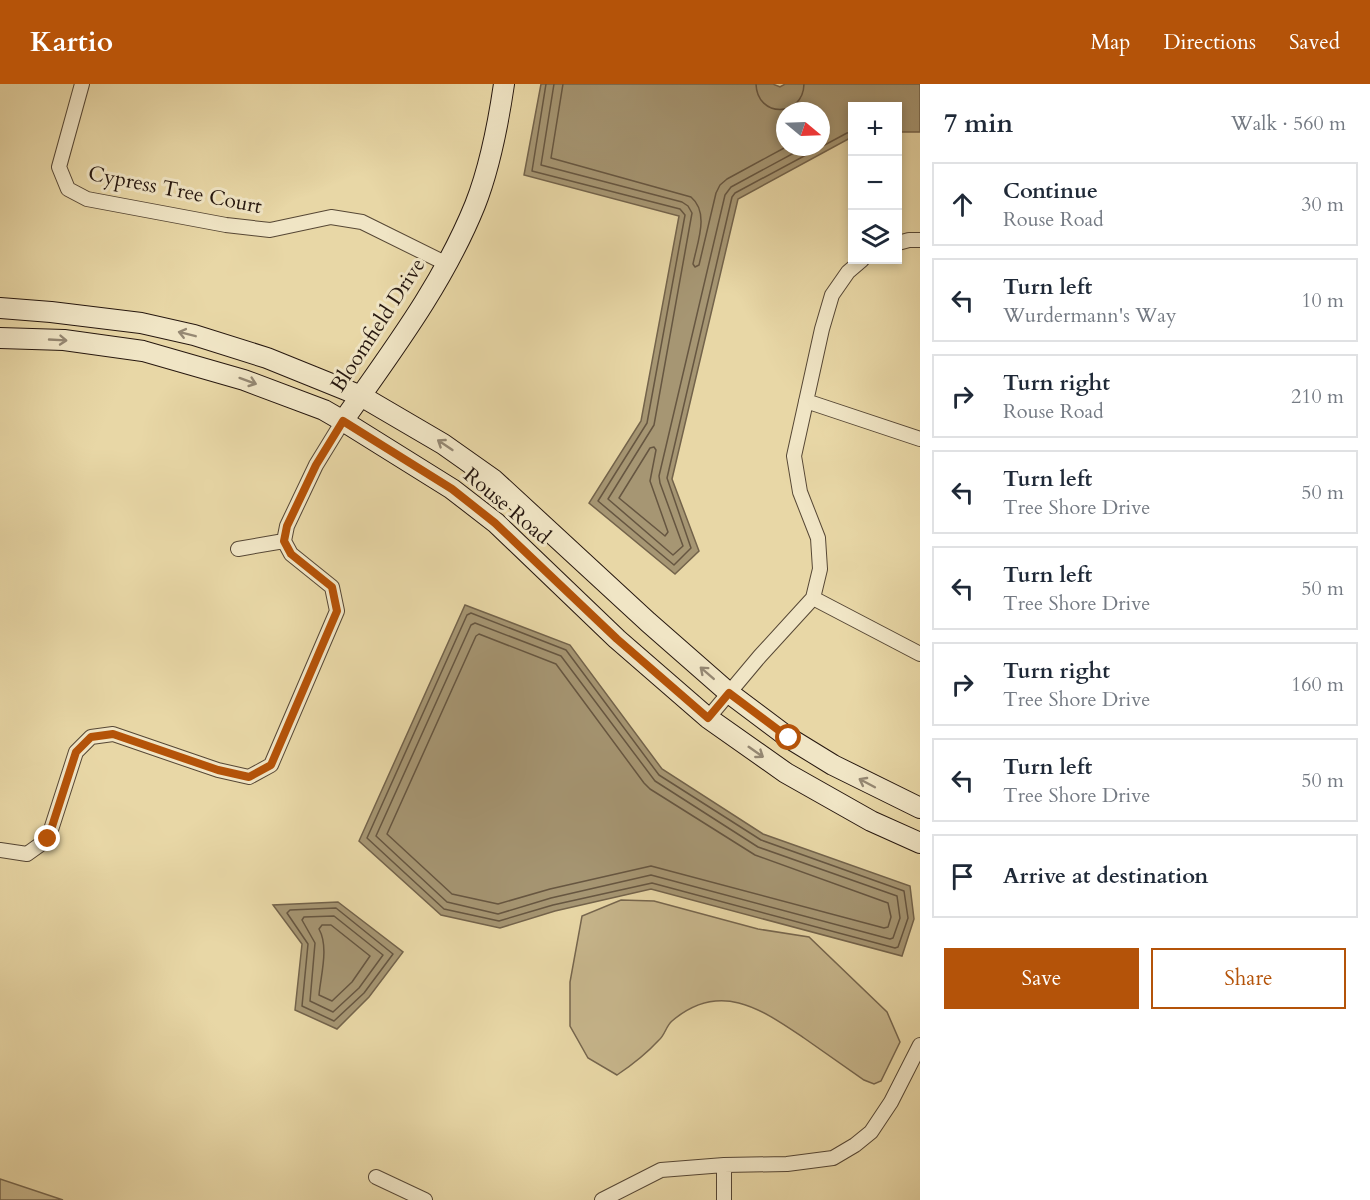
<!DOCTYPE html>
<html lang="en">
<head>
<meta charset="utf-8">
<style>
  body { margin:0; font-family:Cardo,serif; background:#f6f6f7; color:#1f2937 }
  .controls { position:absolute; right:18px; top:18px; display:grid; overflow:hidden; border-radius:0px; box-shadow:0 3px 9px #0003 }
  .controls button { width:54px; height:54px; display:grid; place-items:center; padding:0; border:0; border-bottom:2px solid #e0e1e3; background:#fff; color:#1f2937; font:30px sans-serif }
  .compass { position:absolute; left:776px; top:18px; width:54px; height:54px; border-radius:50%; background:#fff; box-shadow:0 3px 9px #0003; rotate:109deg }
  .stop { position:absolute; width:18px; height:18px; margin:-14px; border:4px solid #b45309; border-radius:50%; background:#fff }
  .stop.end { background:#b45309; border-color:#fff; box-shadow:0 2px 6px #0008 }
  .list { margin:0; padding:0; list-style:none }
  h2 { display:flex; justify-content:space-between; align-items:center; height:78px; margin:0; padding:0 24px; font-size:26px }
  h2 small { font-size:20px; font-weight:400; color:#747a83 }
  .list li { display:grid; grid-template-columns:39px 1fr auto; gap:18px; align-items:center; box-sizing:border-box; height:84px; margin:0 12px 12px; padding:0 12px; border:2px solid #e0e1e3; border-radius:0px }
  .list b { display:block; font-size:22px; white-space:nowrap }
  .list p { margin:0; font-size:20px; white-space:nowrap; color:#747a83 }
  .list em { font-size:20px; font-style:normal; color:#747a83 }
  .actions { display:flex; gap:12px; padding:18px 24px }
  .actions a { flex:1; padding:14px 0; border:2px solid #b45309; border-radius:0px; text-align:center; font-size:21px; color:#b45309 }
  .actions .main { background:#b45309; color:#fff }
  .icon { flex:none; width:33px; height:33px; fill:none; stroke:currentColor; stroke-width:2; stroke-linecap:round; stroke-linejoin:round }
  .map { position:relative; flex:none; width:920px; height:1116px; overflow:hidden }
  header { display:flex; align-items:center; gap:36px; box-sizing:border-box; height:84px; padding:0 30px; background:#b45309; color:#fff }
  header strong { font-size:28px }
  nav { display:flex; gap:33px; margin-inline-start:auto; font-size:21px }
  main { display:flex }
  aside { flex:1; background:#fff }
  .map>svg:first-child { display:block }
  .green { fill:#c7b68c; stroke:#76664e; stroke-width:1.5 }
  .water { fill:#a69673; stroke:#73634b; stroke-width:1.5; fill-rule:evenodd }
  .lines { fill:none; stroke-linecap:round; stroke-linejoin:round }
  .shore { stroke:#665641; stroke-width:1.5 }
  .street-casing { stroke:#564735; stroke-width:16 }
  .secondary-casing { stroke:#26170f; stroke-width:22 }
  .street { stroke:#f0e5c5; stroke-width:14 }
  .secondary { stroke:#f0e5c5; stroke-width:20 }
  .oneway { stroke:#958873 }
  .route { stroke:#b45309; stroke-width:8 }
  .labels { text-anchor:middle; dominant-baseline:central; stroke-width:6; stroke-linejoin:round; paint-order:stroke }
  .street-label { font-size:21px; fill:#26170f; stroke:#f0e5c5 }
</style>
</head>
<body>
<header>
<strong>Kartio</strong>
<nav><a>Map</a><a>Directions</a><a>Saved</a></nav>
</header>
<main>
<div class="map">
<svg width="920" height="1116" viewBox="0 0 920 1116">
  <rect width="100%" height="100%" fill="#e8d7a6"/>
  <filter id="stains"><feTurbulence type="fractalNoise" baseFrequency=".00333" numOctaves="4"/><feColorMatrix values="0 0 0 0 .2 0 0 0 0 .09 0 0 0 0 .02 0 0 0 .5 -.17"/></filter>
  <radialGradient id="worn" r=".72"><stop offset=".6" stop-color="#630" stop-opacity="0"/><stop offset="1" stop-color="#630" stop-opacity=".3"/></radialGradient>
  <path class="green" d="M 621,816 L 654,817 L 758,845 L 809,853 L 887,928 L 900,958 L 881,997 L 874,1000 L 864,996 C 844,982 824,968 804,954 C 761,925 720,896 672,937 C 666,942 665,951 659,956 C 647,969 632,981 617,991 L 588,974 L 570,942 L 570,898 L 582,832 Z
    M 0,1095 L 63,1116 L 0,1116 Z"/>
  <path class="water" d="M 541,0 L 773,0 L 780,3 L 785,0 L 920,0 L 920,48 L 898,48 L 898,22 L 852,22 L 852,53 L 738,115 L 672,395 L 699,467 L 675,490 L 589,419 L 641,337 L 679,132 L 524,91 ZM 785,27 L 821,27 L 821,63 L 785,63 Z
    M 465,521 L 570,561 L 662,685 L 763,750 L 910,802 L 914,835 L 902,872 L 651,805 L 555,827 L 500,844 L 441,831 L 359,757 Z
    M 338,818 L 403,868 L 369,913 L 337,945 L 295,926 L 302,860 L 273,821 Z"/>
  <g class="lines">
    <path class="shore" d="M 546,0 L 532,87 L 680,125 L 685,131 L 647,339 L 598,417 L 674,481 L 691,464 L 667,394 L 732,113 L 735,109 L 847,49 L 852,48
      M 554,0 L 541,81 L 682,118 L 688,122 L 692,129 L 654,341 L 608,415 L 673,471 L 683,462 L 660,399 L 659,392 L 725,111 L 731,103 L 805,63
      M 563,0 L 551,74 L 691,113 C 710,129 697,159 693,180 L 695,183 L 699,181 L 716,109 L 720,101 L 727,95 L 786,63
      M 756,0 C 757,34 803,34 804,0
      M 654,363 L 656,366 L 650,397 L 668,448 L 665,452 L 619,414 L 650,364 Z
      M 471,529 L 566,566 L 659,691 L 761,756 L 904,807 L 908,834 L 898,863 L 895,864 L 652,799 L 553,821 L 499,837 L 444,825 L 367,754 L 467,531 Z
      M 475,539 L 561,572 L 655,697 L 758,763 L 897,812 L 900,834 L 893,854 L 890,855 L 651,791 L 551,814 L 498,830 L 447,818 L 376,752 L 471,541 Z
      M 479,550 L 556,580 L 644,699 L 650,705 L 755,771 L 888,819 L 891,833 L 888,843 L 884,844 L 651,782 L 550,805 L 498,820 L 452,810 L 387,750 L 476,552 Z
      M 336,824 L 393,870 L 364,909 L 334,937 L 302,922 L 308,860 L 287,829 L 290,826 Z
      M 334,832 L 383,871 L 359,904 L 333,928 L 310,917 L 315,859 L 302,836 L 304,833 Z
      M 322,841 L 331,841 L 370,872 L 352,898 L 332,917 L 319,911 C 321,890 329,863 319,845 Z"/>
    <defs>
      <path id="street" d="M 82,0 L 59,83 L 68,105 L 87,115 L 226,141 L 270,146 L 331,133 L 362,138 L 447,180
        M 898,159 L 909,156 L 920,156
        M 806,317 L 920,355
        M 238,465 L 284,457
        M 813,514 L 920,570
        M 708,634 L 760,572 L 813,514 L 820,485 L 818,454 L 800,408 L 794,372 L 822,245 L 832,211 L 848,188 L 862,176
        M 0,766 L 27,770 L 48,755 L 76,668 L 91,653 L 113,650 L 218,686 L 249,693 L 271,681 L 337,527 L 332,503 L 291,470 L 284,457 L 287,442 L 316,381 L 343,337
        M 376,1093 L 425,1116
        M 602,1116 L 661,1086 L 724,1081 L 787,1080 L 833,1074 L 855,1061 L 871,1048 L 891,1018 L 920,961
        M 724,1116 L 724,1081"/>
      <path id="secondary" d="M 0,224 L 51,228 L 141,239 L 194,251 L 267,274 L 361,312 L 443,360 L 494,396 L 648,538 L 729,609 L 789,654 L 833,681 L 920,724
        M 0,254 L 64,256 L 143,267 L 244,296 L 324,326 L 343,337 L 452,405 L 496,439 L 617,555 L 708,634 L 786,689 L 871,737 L 920,759
        M 343,337 C 392,267 443,200 475,121 C 490,83 498,41 504,0"/>
    </defs>
    <use href="#street" class="street-casing"/>
    <use href="#secondary" class="secondary-casing"/>
    <use href="#street" class="street"/>
    <use href="#secondary" class="secondary"/>
  </g>
  <defs><path id="oneway-shaft" d="M-6 0H5M1.5-3L5.5 0L1.5 3" fill="none" stroke-width="1.6" stroke-linecap="round" stroke-linejoin="round" transform="scale(1.5)"/></defs>
  <g class="oneway">
    <use href="#oneway-shaft" transform="translate(187 250) rotate(-166)"/>
    <use href="#oneway-shaft" transform="translate(58 256) rotate(3)"/>
    <use href="#oneway-shaft" transform="translate(248 297) rotate(20)"/>
    <use href="#oneway-shaft" transform="translate(445 361) rotate(-146)"/>
    <use href="#oneway-shaft" transform="translate(707 589) rotate(-139)"/>
    <use href="#oneway-shaft" transform="translate(756 668) rotate(35)"/>
    <use href="#oneway-shaft" transform="translate(867 699) rotate(-152)"/>
  </g>
  <g class="lines">
    <path class="route" d="M 48,755 L 76,668 L 91,653 L 113,650 L 218,686 L 249,693 L 271,681 L 337,527 L 332,503 L 291,470 L 284,457 L 287,442 L 316,381 L 343,337 L 452,405 L 495,439 L 617,555 L 708,634 L 729,609 L 789,654"/>
  </g>
  <g class="labels">
    <g class="street-label">
      <text transform="translate(175 106) rotate(11)">Cypress Tree Court</text>
      <text transform="translate(378 241) rotate(-57)">Bloomfield Drive</text>
      <text transform="translate(507 422) rotate(40)">Rouse Road</text>
    </g>
  </g>
  <rect width="100%" height="100%" filter="url(#stains)"/>
  <rect width="100%" height="100%" fill="url(#worn)"/>
</svg>
<div class="controls">
<button>+</button>
<button>−</button>
<button><svg class="icon" aria-label="layers" viewBox="0 0 24 24"><path d="M12 4l9 5-9 5-9-5zM3 14l9 5 9-5"/></svg></button>
</div>
<svg class="compass" viewBox="-18 -18 36 36"><path d="M0-13l5 13h-10z" fill="#e53935"/><path d="M0 13l5-13h-10z" fill="#747a83"/></svg>
<div class="stop" style="left:789px;top:654px"></div>
<div class="stop end" style="left:48px;top:755px"></div>
</div>
<aside>
<h2>7 min<small>Walk · 560 m</small></h2>
<ul class="list">
<li><svg class="icon" aria-label="ahead" viewBox="0 0 24 24"><path d="M12 20V5M6 11l6-6 6 6"/></svg><div><b>Continue</b><p>Rouse Road</p></div><em>30 m</em></li>
<li><svg class="icon" aria-label="left" viewBox="0 0 24 24"><path d="M17 20v-9H6M10 6l-5 5 5 5"/></svg><div><b>Turn left</b><p>Wurdermann's Way</p></div><em>10 m</em></li>
<li><svg class="icon" aria-label="right" viewBox="0 0 24 24"><path d="M7 20v-9h11M14 6l5 5-5 5"/></svg><div><b>Turn right</b><p>Rouse Road</p></div><em>210 m</em></li>
<li><svg class="icon" aria-label="left" viewBox="0 0 24 24"><path d="M17 20v-9H6M10 6l-5 5 5 5"/></svg><div><b>Turn left</b><p>Tree Shore Drive</p></div><em>50 m</em></li>
<li><svg class="icon" aria-label="left" viewBox="0 0 24 24"><path d="M17 20v-9H6M10 6l-5 5 5 5"/></svg><div><b>Turn left</b><p>Tree Shore Drive</p></div><em>50 m</em></li>
<li><svg class="icon" aria-label="right" viewBox="0 0 24 24"><path d="M7 20v-9h11M14 6l5 5-5 5"/></svg><div><b>Turn right</b><p>Tree Shore Drive</p></div><em>160 m</em></li>
<li><svg class="icon" aria-label="left" viewBox="0 0 24 24"><path d="M17 20v-9H6M10 6l-5 5 5 5"/></svg><div><b>Turn left</b><p>Tree Shore Drive</p></div><em>50 m</em></li>
<li><svg class="icon" aria-label="arrive" viewBox="0 0 24 24"><path d="M6 21V4h12l-3 4 3 4H6"/></svg><div><b>Arrive at destination</b></div></li>
</ul>
<div class="actions"><a class="main">Save</a><a>Share</a></div>
</aside>
</main>
</body>
</html>
